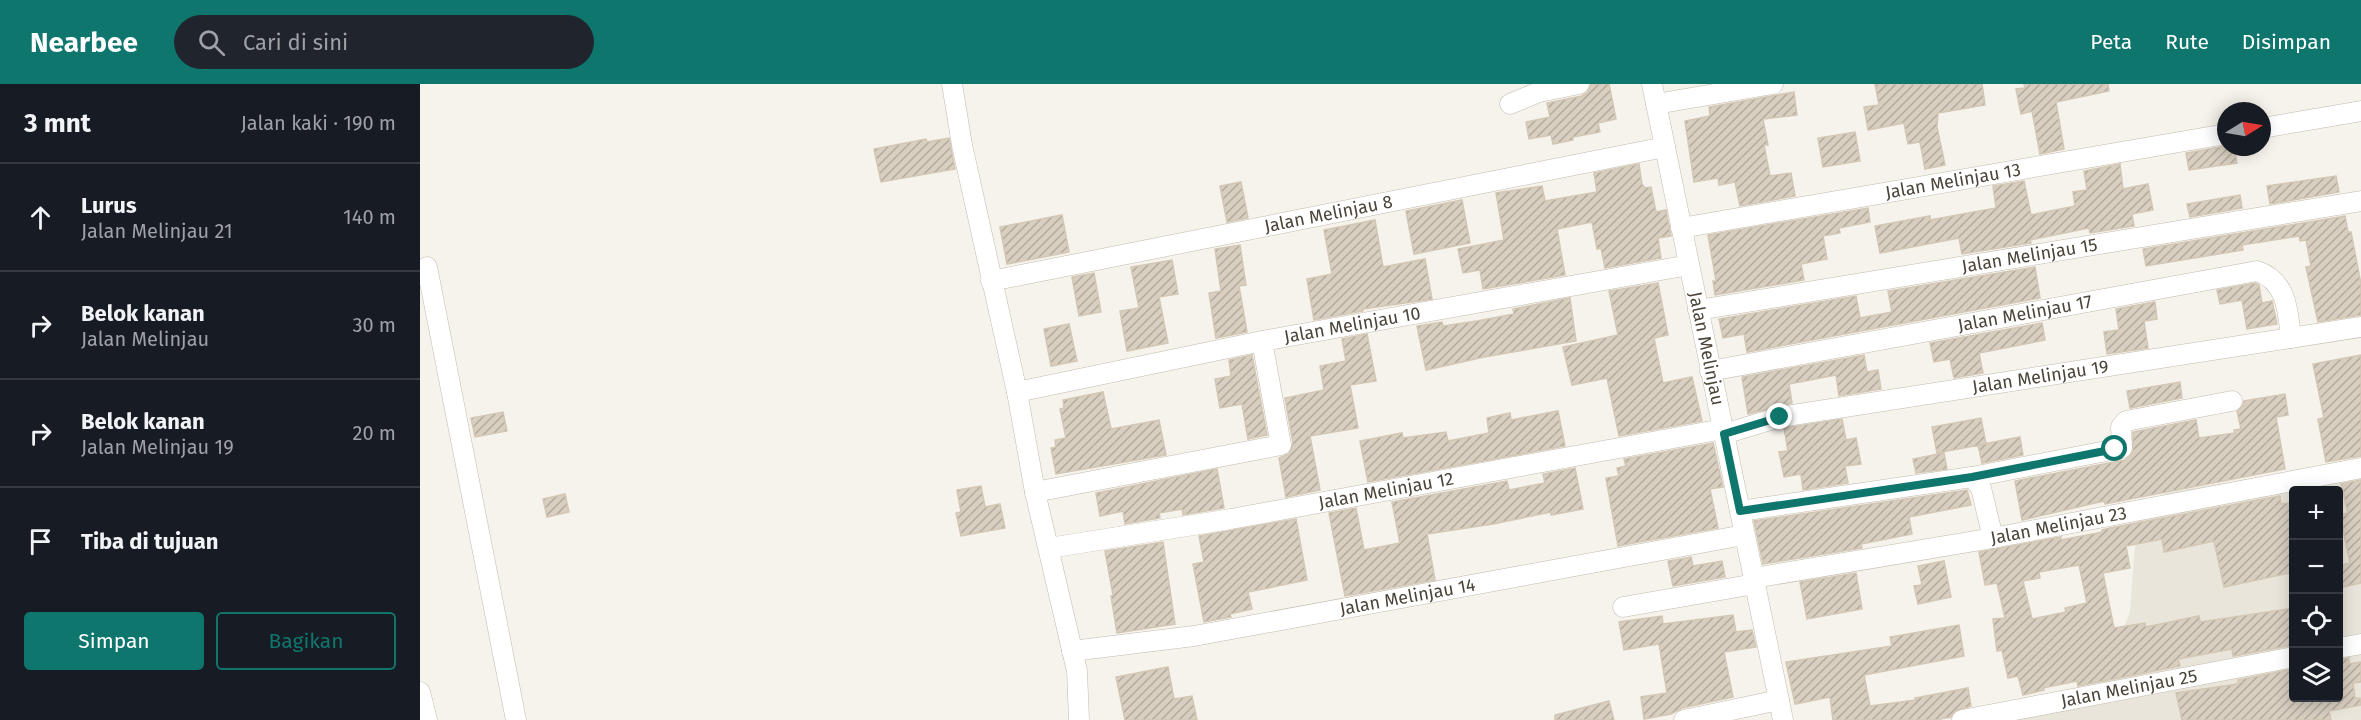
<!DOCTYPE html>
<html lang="id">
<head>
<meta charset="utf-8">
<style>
  body { margin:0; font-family:"Fira Sans",sans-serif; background:#20242c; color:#f1f3f6 }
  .controls { position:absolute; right:18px; bottom:18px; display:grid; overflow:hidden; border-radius:6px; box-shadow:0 3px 15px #0003 }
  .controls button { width:54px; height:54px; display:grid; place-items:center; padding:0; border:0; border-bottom:2px solid #363941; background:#171b24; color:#f1f3f6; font:30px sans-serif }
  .compass { position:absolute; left:1797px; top:18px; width:54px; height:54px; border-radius:50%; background:#171b24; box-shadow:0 3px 15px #0003; rotate:79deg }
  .stop { position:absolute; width:18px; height:18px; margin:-14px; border:4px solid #0f766e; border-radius:50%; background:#fff }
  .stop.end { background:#0f766e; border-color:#fff; box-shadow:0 2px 6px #0008 }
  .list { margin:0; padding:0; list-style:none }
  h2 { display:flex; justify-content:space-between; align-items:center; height:78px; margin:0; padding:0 24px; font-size:26px }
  h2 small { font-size:20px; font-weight:400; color:#9ea1a6 }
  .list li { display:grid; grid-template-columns:39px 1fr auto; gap:18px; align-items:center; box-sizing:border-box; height:108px; padding:0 24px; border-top:2px solid #363941 }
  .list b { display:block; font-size:22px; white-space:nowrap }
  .list p { margin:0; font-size:20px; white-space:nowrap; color:#9ea1a6 }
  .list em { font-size:20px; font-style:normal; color:#9ea1a6 }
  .actions { display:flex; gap:12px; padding:18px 24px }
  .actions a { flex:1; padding:14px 0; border:2px solid #0f766e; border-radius:6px; text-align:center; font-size:21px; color:#0f766e }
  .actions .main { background:#0f766e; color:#fff }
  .icon { flex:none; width:33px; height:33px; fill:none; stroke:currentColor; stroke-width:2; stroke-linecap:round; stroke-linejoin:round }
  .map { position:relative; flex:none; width:1941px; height:636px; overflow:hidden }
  header { display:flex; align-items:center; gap:36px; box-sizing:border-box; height:84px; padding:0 30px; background:#0f766e; color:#fff }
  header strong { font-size:28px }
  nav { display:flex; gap:33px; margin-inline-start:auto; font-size:21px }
  .search { width:420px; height:54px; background:#20242c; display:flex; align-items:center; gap:15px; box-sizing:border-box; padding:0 21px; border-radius:33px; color:#9ea1a6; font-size:22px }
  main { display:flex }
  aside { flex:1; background:#171b24 }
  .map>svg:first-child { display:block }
  .residential { fill:#eae5da; fill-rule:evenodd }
  .building { fill:url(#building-hatch); stroke:#d3c7b4; stroke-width:1.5; fill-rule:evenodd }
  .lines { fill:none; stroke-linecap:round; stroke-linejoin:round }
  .minor-casing { stroke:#c2bbae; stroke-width:21 }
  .minor { stroke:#fff; stroke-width:20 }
  .route { stroke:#0f766e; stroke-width:8 }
  .labels { text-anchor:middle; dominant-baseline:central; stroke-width:4.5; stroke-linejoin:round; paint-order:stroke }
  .street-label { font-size:18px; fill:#4b4439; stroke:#fff }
</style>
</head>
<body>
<header>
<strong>Nearbee</strong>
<div class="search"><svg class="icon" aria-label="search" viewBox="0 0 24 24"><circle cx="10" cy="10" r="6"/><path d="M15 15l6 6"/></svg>Cari di sini</div>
<nav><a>Peta</a><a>Rute</a><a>Disimpan</a></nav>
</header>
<main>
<aside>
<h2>3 mnt<small>Jalan kaki · 190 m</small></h2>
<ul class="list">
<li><svg class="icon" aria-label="ahead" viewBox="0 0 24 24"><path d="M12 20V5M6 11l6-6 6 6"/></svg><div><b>Lurus</b><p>Jalan Melinjau 21</p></div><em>140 m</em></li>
<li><svg class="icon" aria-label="right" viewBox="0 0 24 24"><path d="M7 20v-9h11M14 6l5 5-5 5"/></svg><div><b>Belok kanan</b><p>Jalan Melinjau</p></div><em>30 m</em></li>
<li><svg class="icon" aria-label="right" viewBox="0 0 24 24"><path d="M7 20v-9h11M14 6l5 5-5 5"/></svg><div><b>Belok kanan</b><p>Jalan Melinjau 19</p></div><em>20 m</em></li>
<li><svg class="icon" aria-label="arrive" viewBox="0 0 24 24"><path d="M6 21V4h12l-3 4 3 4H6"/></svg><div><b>Tiba di tujuan</b></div></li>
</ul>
<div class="actions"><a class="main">Simpan</a><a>Bagikan</a></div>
</aside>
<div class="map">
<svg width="1941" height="636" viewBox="0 0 1941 636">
  <defs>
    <pattern id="building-hatch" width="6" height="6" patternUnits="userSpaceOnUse" patternTransform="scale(1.5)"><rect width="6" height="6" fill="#d8cfc1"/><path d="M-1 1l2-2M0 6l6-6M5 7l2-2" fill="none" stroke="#b1aa9e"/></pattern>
  </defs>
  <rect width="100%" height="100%" fill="#f6f3ec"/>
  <path class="residential" d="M 1941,376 L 1941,636 L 1531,636 L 1679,606 L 1710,528 L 1718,421 L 1747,409 L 1767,405 ZM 1874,406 L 1918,406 L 1918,614 L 1874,614 Z"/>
  <path class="building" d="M 1171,0 L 1189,0 L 1196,35 L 1178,39 L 1180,48 L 1153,53 L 1153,56 L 1133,60 L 1131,51 L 1109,55 L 1106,38 L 1130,33 L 1127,19 L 1162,12 L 1167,9 Z
    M 1455,0 L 1562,0 L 1565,21 L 1518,29 L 1517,43 L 1525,81 L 1505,85 L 1500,58 L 1488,60 L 1484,39 L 1448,46 L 1444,23 L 1459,21 Z
    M 1604,0 L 1688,0 L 1689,7 L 1636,18 L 1644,65 L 1620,70 L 1612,27 L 1601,30 L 1596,5 L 1605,4 Z
    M 1374,8 L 1377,31 L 1343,35 L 1348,61 L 1344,61 L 1350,92 L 1371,89 L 1375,112 L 1320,122 L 1315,98 L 1299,101 L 1298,94 L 1274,98 L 1265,37 L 1290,32 L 1289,23 Z
    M 1435,48 L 1440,77 L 1403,83 L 1398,54 Z
    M 529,54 L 535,85 L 461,98 L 454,65 L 506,55 L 507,58 Z
    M 1806,62 L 1814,63 L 1817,79 L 1769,86 L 1766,69 Z
    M 1219,80 L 1222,100 L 1225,104 L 1231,103 L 1236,128 L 1246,126 L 1251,152 L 1238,154 L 1241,174 L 1185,184 L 1181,164 L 1177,165 L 1172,138 L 1137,145 L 1145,191 L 1063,205 L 1060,186 L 1043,189 L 1038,165 L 1084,156 L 1076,109 L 1122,102 L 1125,117 L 1177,108 L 1174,89 Z
    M 1700,80 L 1703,105 L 1728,100 L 1733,126 L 1712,130 L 1714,142 L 1670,149 L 1669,144 L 1610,156 L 1611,159 L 1542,170 L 1539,154 L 1460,169 L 1455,142 L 1510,132 L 1510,136 L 1576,124 L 1573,102 L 1604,97 L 1611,131 L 1655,122 L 1653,108 L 1667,106 L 1664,87 Z
    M 1916,92 L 1919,108 L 1850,120 L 1847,102 Z
    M 821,98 L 828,134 L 807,138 L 800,102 Z
    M 1820,111 L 1822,124 L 1770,133 L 1767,120 Z
    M 1042,116 L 1050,159 L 994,170 L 986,127 Z
    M 1448,124 L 1450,138 L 1419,144 L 1420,149 L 1403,152 L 1407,175 L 1381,180 L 1384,196 L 1295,211 L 1293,197 L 1296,197 L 1288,151 Z
    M 642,131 L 649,168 L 587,180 L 580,143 Z
    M 1925,132 L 1928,148 L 1931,148 L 1941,200 L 1941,231 L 1898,238 L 1886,183 L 1891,182 L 1886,156 L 1880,157 L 1879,152 L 1822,161 L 1823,166 L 1726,182 L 1723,165 Z
    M 955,136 L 963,183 L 1005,175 L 1012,215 L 943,225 L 943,227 L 894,236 L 887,195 L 912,190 L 904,146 Z
    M 820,161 L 826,201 L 819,202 L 827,248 L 796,254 L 789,209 L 801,207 L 795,165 Z
    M 752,176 L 758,210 L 739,213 L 748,259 L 707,267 L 700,227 L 719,224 L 711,183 Z
    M 1615,183 L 1620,214 L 1327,268 L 1324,250 L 1303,254 L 1299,235 L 1436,212 L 1440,234 L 1472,228 L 1468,207 Z
    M 674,189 L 681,228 L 659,232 L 652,193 Z
    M 1238,199 L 1248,251 L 1234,254 L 1243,299 L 1272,293 L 1282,337 L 1199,352 L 1187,294 L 1152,301 L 1143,263 L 1198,251 L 1189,207 Z
    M 1835,199 L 1839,201 L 1842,219 L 1852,217 L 1857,240 L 1827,245 L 1822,216 L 1800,220 L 1797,206 Z
    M 1150,214 L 1156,257 L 1064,273 L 1006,286 L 997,242 L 1022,238 L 1023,242 L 1057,237 L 1094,230 L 1093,225 Z
    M 1735,218 L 1737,235 L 1724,237 L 1728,264 L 1687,270 L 1684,248 L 1699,246 L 1696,225 Z
    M 1622,239 L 1625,256 L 1559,269 L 1563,289 L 1534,294 L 1530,275 L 1514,278 L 1510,259 Z
    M 649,240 L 657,277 L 631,282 L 624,245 Z
    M 947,250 L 956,297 L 930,301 L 938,344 L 890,352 L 900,406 L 866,413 L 859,374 L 869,370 L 873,359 L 865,314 L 904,306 L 900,282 L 926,277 L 922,255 Z
    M 832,271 L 847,351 L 828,355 L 822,320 L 800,324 L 795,295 L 811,292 L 809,276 Z
    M 1444,271 L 1447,288 L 1458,286 L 1461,305 L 1419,312 L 1416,291 L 1369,300 L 1372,319 L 1328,330 L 1322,293 Z
    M 1941,271 L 1941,372 L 1906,378 L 1898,335 L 1904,334 L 1893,280 Z
    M 1760,298 L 1762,314 L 1710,324 L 1707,307 Z
    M 683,308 L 691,345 L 739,336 L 746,371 L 636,390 L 631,364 L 636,363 L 635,356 L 646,354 L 640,325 L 644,324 L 643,316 Z
    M 1865,310 L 1868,331 L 1856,333 L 1865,385 L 1685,420 L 1684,417 L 1602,436 L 1595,397 L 1705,376 L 1713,368 L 1713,348 L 1776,336 L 1779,354 L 1815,349 L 1814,346 L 1821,345 L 1817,327 L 1823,321 L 1824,317 Z
    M 1138,327 L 1145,362 L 948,398 L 940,357 L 982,349 L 983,354 L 1026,348 L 1028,357 L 1069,349 L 1067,334 L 1090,329 L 1091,336 Z
    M 83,328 L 87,347 L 55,353 L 51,334 Z
    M 1561,334 L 1566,360 L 1517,369 L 1512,343 Z
    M 1422,335 L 1426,356 L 1436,354 L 1441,380 L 1425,382 L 1428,399 L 1383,406 L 1381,390 L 1364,393 L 1359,368 L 1368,367 L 1364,344 Z
    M 1600,353 L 1603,371 L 1562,379 L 1558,361 Z
    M 1293,359 L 1303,403 L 1290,405 L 1298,444 L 1198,462 L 1186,394 L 1199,392 L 1197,384 L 1206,382 L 1204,375 Z
    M 1524,369 L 1527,385 L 1496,389 L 1493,375 Z
    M 1155,384 L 1163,425 L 1131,431 L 1131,428 L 1073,440 L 1007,450 L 1015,496 L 925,512 L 909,429 L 936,424 L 944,466 L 980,459 L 972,418 L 1087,397 L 1089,406 L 1125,399 L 1123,390 Z
    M 797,385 L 804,424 L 763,431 L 762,425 L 739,429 L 740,434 L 705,440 L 703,427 L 680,432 L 676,409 Z
    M 1941,396 L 1941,499 L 1918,504 L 1918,482 L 1930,479 L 1920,431 L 1928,429 L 1921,400 Z
    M 561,402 L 565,423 L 580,420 L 585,444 L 541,452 L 536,429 L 541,428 L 537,406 Z
    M 1547,406 L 1551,421 L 1489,433 L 1492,450 L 1441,460 L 1442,464 L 1343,480 L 1334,437 Z
    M 145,410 L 149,428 L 127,433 L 123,415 Z
    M 1860,412 L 1861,420 L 1874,418 L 1874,488 L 1804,503 L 1794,457 L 1744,468 L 1742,455 L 1706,462 L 1710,484 L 1683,489 L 1694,544 L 1725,539 L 1726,543 L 1779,532 L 1780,538 L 1874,524 L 1874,561 L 1813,572 L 1812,565 L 1758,575 L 1760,582 L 1658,602 L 1657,597 L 1623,604 L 1624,606 L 1603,611 L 1598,592 L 1588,594 L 1582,566 L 1577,567 L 1573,535 L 1585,534 L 1577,499 L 1565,501 L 1559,468 L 1641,453 L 1641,456 L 1683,448 L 1682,446 L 1690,444 ZM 1659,481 L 1667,519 L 1645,524 L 1646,528 L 1612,535 L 1603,497 L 1620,494 L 1619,488 Z
    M 876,435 L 887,496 L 828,508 L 832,525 L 810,530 L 811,533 L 784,538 L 773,480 L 784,478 L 779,452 Z
    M 743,458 L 755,540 L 697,549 L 691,512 L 693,511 L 685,467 Z
    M 1271,473 L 1273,482 L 1302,477 L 1305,493 L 1253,502 L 1248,477 Z
    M 1524,477 L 1531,513 L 1498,520 L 1494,502 L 1502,501 L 1498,482 Z
    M 1436,489 L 1442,525 L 1387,535 L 1380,498 Z
    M 1313,531 L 1316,548 L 1332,546 L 1336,563 L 1304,568 L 1313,613 L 1262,624 L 1251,630 L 1224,635 L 1221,613 L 1247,609 L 1239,560 L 1204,566 L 1199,538 L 1242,532 L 1243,540 Z
    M 1539,541 L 1544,572 L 1444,591 L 1450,622 L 1496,616 L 1495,614 L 1548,604 L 1551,622 L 1535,627 L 1531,633 L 1515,636 L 1413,636 L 1410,613 L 1375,620 L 1366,578 L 1472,562 L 1470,553 Z
    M 1929,574 L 1929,580 L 1941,578 L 1941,598 L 1933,599 L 1935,614 L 1940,614 L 1941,621 L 1909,627 L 1911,636 L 1762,636 L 1756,609 L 1818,600 L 1818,596 L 1873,585 L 1874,614 L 1918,614 L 1918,576 Z
    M 748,583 L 754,615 L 772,612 L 777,636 L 705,636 L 696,593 Z
    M 1189,617 L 1194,636 L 1135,636 L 1135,631 Z"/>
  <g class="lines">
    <defs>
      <g id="minor">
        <path d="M 532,0 L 542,61 L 597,308 L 615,408 L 657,587 L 659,636"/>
        <path id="s1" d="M 1232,0 L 1363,636"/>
        <path d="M 1090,20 L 1119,8 L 1159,0"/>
        <path d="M 1236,20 L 1353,0"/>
        <path d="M 1842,44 L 1941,27"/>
        <path id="s2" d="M 1261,144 L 1806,50"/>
        <path d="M 7,183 L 96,636"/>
        <path id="s3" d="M 571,197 L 1245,63"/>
        <path id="s4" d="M 1278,226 L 1941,117"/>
        <path id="s5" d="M 1290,287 L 1837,187 C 1867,197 1868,227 1871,254"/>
        <path id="s6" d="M 597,308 L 842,257 L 1269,181"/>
        <path id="s7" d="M 1304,350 L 1360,333 L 1941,243"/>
        <path d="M 1552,393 L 1702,364 L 1701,343 L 1706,337 L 1812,317"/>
        <path d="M 615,408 L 861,361 L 842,257"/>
        <path d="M 1320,427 L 1552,393 L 1561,404 L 1573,454"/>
        <path id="s8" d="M 629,464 L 811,435 L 1303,345"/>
        <path id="s9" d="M 1334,494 L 1573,454 L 1941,384"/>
        <path d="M 1203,523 L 1335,500"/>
        <path d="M 1918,564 L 1941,560"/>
        <path id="s10" d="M 652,567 L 774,552 L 1324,451"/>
        <path d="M 0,608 L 7,636"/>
        <path d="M 1264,636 L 1359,616"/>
        <path id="s11" d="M 1542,636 L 1874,573"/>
      </g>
    </defs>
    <use href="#minor" class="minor-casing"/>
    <use href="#minor" class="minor"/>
  </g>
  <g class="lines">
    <path class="route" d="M 1360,333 L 1304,350 L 1320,427 L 1552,393 L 1695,365"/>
  </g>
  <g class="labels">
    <g class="street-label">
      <text stroke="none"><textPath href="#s2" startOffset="276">Jalan Melinjau 13</textPath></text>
      <text stroke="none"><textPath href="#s3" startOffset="344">Jalan Melinjau 8</textPath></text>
      <text stroke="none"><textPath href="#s4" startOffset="336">Jalan Melinjau 15</textPath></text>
      <text stroke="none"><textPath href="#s5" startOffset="320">Jalan Melinjau 17</textPath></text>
      <text stroke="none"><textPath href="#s6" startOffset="342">Jalan Melinjau 10</textPath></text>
      <text stroke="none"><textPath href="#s1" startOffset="270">Jalan Melinjau</textPath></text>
      <text stroke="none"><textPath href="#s7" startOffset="322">Jalan Melinjau 19</textPath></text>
      <text stroke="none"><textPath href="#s8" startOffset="342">Jalan Melinjau 12</textPath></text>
      <text stroke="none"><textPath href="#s9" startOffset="309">Jalan Melinjau 23</textPath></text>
      <text stroke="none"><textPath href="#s10" startOffset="340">Jalan Melinjau 14</textPath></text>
      <text stroke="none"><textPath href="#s11" startOffset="170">Jalan Melinjau 25</textPath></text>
    </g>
  </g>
</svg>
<div class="controls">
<button>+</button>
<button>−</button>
<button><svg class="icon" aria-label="locate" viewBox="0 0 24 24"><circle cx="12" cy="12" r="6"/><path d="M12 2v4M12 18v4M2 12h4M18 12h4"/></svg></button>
<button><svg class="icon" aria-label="layers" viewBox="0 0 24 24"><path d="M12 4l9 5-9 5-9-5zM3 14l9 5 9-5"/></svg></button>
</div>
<svg class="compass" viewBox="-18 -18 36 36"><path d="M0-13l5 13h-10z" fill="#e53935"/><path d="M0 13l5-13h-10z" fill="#9ea1a6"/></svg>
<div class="stop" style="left:1695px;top:365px"></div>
<div class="stop end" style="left:1360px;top:333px"></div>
</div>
</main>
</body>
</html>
